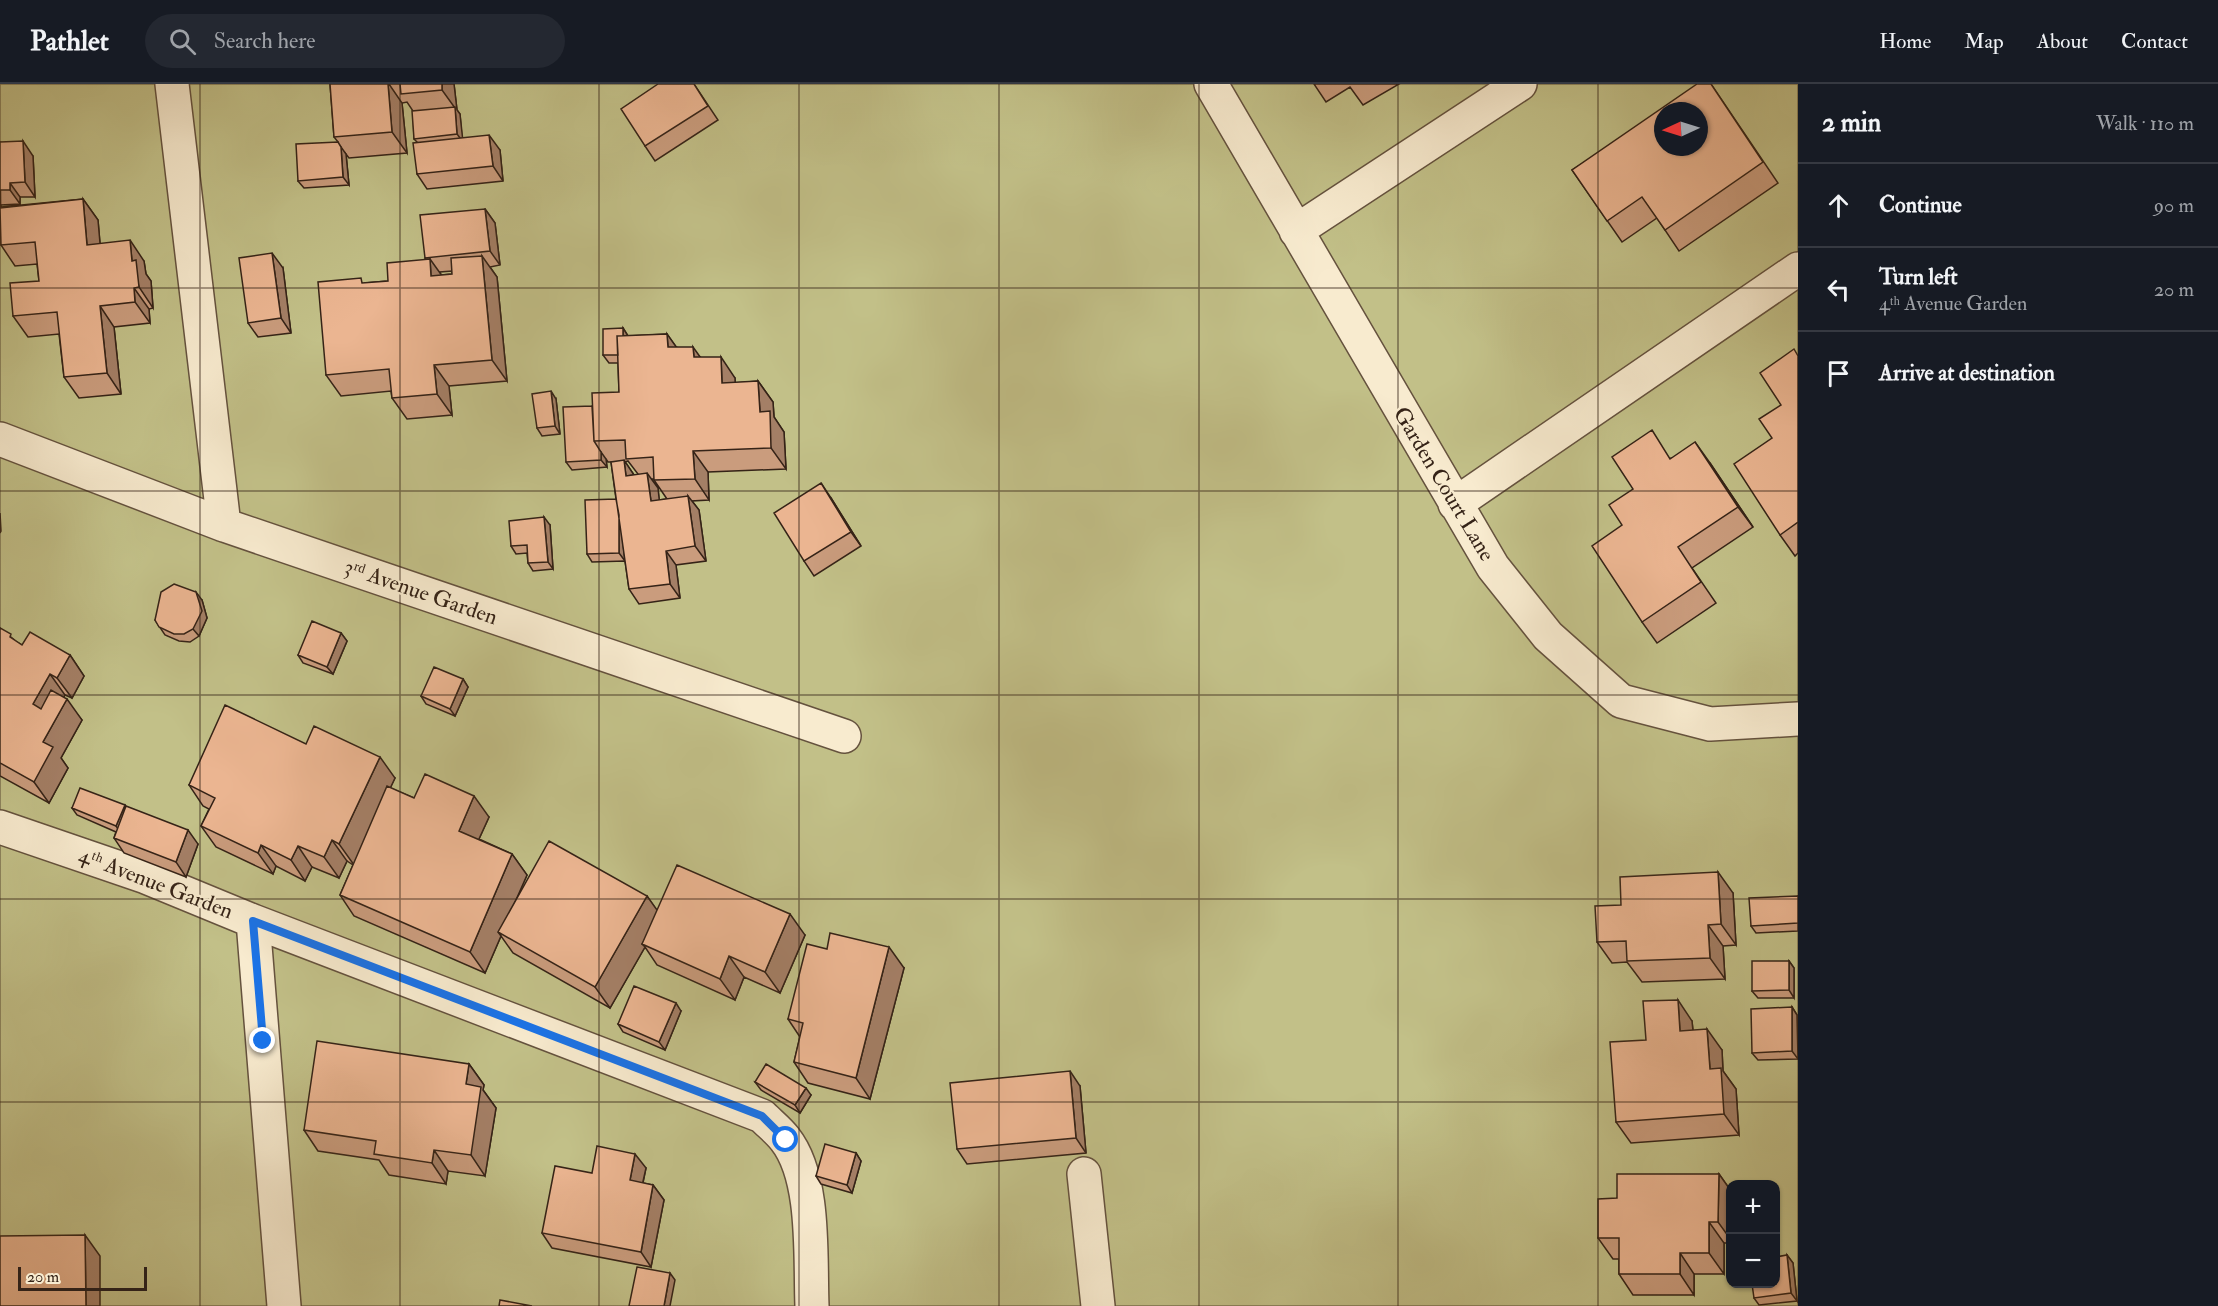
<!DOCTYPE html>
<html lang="en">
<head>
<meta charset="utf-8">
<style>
  body { margin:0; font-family:"IM FELL Double Pica",serif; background:#242831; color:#f1f3f6 }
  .controls { position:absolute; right:18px; bottom:18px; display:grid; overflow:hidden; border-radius:12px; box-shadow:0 2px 4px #0004 }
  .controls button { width:54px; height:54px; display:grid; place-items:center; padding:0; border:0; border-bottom:2px solid #363941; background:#171b24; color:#f1f3f6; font:30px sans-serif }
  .compass { position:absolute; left:1654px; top:18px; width:54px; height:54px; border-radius:50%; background:#171b24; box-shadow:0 2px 4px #0004; rotate:266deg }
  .scale { position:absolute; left:18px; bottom:15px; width:129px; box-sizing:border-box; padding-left:6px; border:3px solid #352317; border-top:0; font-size:16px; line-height:21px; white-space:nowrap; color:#352317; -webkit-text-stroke:4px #f8ebcf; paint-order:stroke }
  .stop { position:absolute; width:18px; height:18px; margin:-14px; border:4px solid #1a73e8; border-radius:50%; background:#fff }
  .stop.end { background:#1a73e8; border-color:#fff; box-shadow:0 2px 6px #0008 }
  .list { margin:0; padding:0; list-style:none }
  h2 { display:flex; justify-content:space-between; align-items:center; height:78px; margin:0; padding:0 24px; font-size:26px }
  h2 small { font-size:20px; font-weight:400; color:#9ea1a6 }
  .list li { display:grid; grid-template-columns:39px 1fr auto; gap:18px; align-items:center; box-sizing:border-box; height:84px; padding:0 24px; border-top:2px solid #363941 }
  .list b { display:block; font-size:22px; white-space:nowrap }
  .list p { margin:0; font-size:20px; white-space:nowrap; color:#9ea1a6 }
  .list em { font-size:20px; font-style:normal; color:#9ea1a6 }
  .icon { flex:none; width:33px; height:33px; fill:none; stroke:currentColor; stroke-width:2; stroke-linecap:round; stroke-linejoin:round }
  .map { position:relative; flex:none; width:1798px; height:1222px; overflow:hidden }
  header { display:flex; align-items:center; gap:36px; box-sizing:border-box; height:84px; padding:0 30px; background:#171b24; border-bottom:2px solid #363941 }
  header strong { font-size:28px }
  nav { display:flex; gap:33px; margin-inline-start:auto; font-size:21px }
  .search { width:420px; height:54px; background:#242831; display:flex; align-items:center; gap:15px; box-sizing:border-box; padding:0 21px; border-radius:33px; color:#9ea1a6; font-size:22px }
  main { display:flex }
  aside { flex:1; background:#171b24 }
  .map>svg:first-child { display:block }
  .green { fill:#c2c088; stroke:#7c7250; stroke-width:1.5; fill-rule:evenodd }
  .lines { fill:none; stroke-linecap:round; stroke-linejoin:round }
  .minor-casing { stroke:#65523e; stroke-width:36 }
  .minor { stroke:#f8ebcf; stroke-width:33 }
  .wall { fill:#ca9c7d; stroke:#352317; stroke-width:1.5; fill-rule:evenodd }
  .shaded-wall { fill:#a47f66; stroke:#352317; stroke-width:1.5 }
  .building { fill:#ebb591; stroke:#352317; stroke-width:1.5; fill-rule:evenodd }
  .route { stroke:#1a73e8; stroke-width:8 }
  .grid { fill:none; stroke:#352317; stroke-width:1.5; stroke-opacity:0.55 }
  .labels { text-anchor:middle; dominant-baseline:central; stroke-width:4.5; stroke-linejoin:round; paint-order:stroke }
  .street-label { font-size:22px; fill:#352317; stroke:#f8ebcf }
</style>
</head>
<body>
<header>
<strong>Pathlet</strong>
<div class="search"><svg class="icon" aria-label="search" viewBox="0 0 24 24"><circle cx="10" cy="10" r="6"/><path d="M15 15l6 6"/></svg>Search here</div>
<nav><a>Home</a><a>Map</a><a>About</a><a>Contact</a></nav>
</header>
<main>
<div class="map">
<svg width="1798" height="1222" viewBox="0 0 1798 1222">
  <rect width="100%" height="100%" fill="#f4e0b5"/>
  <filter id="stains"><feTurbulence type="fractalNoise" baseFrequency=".00333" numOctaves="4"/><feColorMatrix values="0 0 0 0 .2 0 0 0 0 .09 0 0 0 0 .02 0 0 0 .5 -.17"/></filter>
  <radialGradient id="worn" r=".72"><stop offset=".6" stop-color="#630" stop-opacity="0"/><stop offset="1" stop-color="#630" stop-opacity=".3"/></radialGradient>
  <path class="green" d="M 0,0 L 1798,0 L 1798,1222 L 0,1222 ZM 1663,27 L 1699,27 L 1699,63 L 1663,63 ZM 1730,1100 L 1776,1100 L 1776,1200 L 1730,1200 Z"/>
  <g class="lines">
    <defs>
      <path id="minor" d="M 172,0 L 224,441
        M 1211,0 L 1493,483 L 1548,552 L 1621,617 L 1710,640 L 1798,635
        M 1296,147 L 1520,0
        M 0,355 L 224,441 L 844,652
        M 1455,420 L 1798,185
        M 0,743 L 146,793 L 253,837 L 762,1032 C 770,1040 779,1047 785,1055 C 816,1094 810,1174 812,1222
        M 253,837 L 284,1222
        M 1084,1090 L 1098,1222"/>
    </defs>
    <use href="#minor" class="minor-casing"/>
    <use href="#minor" class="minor"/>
  </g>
  <path class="wall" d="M 330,0 L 454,0 L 457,26 L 460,30 L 462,54 L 500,66 L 503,97 L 427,105 L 417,90 L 418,59 L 414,55 L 413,27 L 407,18 L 402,19 L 407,69 L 349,74 L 346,70 L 349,101 L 304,104 L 298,97 L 338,58 L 334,53 Z
    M 694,0 L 718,36 L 655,77 L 645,62 Z
    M 1314,0 L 1399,0 L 1363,21 L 1350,3 L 1326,18 Z
    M 1711,0 L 1778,99 L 1679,167 L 1657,134 L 1622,158 L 1572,86 Z
    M 0,58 L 33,72 L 35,113 L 20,113 L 20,120 L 1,121 L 1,123 L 83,115 L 98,136 L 100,160 L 144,177 L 146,190 L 151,197 L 153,224 L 149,225 L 150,239 L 114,243 L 121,310 L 79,314 L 64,293 L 59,250 L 28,253 L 13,232 L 39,197 L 37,180 L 15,182 L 1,161 Z
    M 485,125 L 495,139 L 500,181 L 490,183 L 497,193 L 507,297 L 449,302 L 452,331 L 407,335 L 392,314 L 391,307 L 341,312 L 326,291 L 365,199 L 388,197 L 426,176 L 425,174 ZM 452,187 L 452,190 L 441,191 L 440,188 Z
    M 283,184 L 291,249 L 258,253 L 248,239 Z
    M 623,244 L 628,252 L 667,250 L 676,263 L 700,273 L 735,294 L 735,299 L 758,297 L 773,318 L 774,333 L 784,348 L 786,385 L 708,388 L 709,416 L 692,417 L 699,426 L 706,477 L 676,481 L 680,514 L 639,520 L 629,505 L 625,477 L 592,478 L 587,470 L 616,415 L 611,378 L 608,378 L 606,375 L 607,383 L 572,386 L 566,378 L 592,322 L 619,308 L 618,279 L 609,279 L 603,271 ZM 628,377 L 638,390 L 634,391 L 625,378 ZM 651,395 L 654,395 L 654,396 L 667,415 L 659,416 L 658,404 Z
    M 1798,272 L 1798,469 L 1795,472 L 1780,451 L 1781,321 Z
    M 556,315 L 560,350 L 542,352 L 537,344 Z
    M 1671,374 L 1710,379 L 1753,443 L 1692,484 L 1716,519 L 1657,559 L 1642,538 L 1633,405 Z
    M 831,414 L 861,462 L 814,492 L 804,477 Z
    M 550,441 L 553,485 L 533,487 L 528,479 L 527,469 L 516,470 L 511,462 Z
    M 202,516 L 207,534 L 199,552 L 190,558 L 179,557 L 165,551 L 155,536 Z
    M 0,544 L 17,558 L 22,561 L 70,571 L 84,592 L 72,614 L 65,611 L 63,613 L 82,636 L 61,674 L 68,684 L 49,719 L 0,692 Z
    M 341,549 L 347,557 L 333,590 L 303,579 L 298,571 Z
    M 463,595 L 468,603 L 455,632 L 426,620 L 421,612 Z
    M 306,660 L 395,694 L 390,704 L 414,714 L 489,733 L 479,755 L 512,770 L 527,791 L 515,817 L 647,812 L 657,827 L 805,851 L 780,909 L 744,893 L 735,916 L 657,881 L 645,863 L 610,924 L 513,869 L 501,852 L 485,889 L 354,832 L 340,811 L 353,781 L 347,777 L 339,794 L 312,783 L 305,797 L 276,782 L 273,790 L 216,763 L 201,742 L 209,725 L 203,722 L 189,701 Z
    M 125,723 L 198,760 L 186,793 L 124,769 L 114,754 L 116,748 L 77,731 L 72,724 Z
    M 1733,809 L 1736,861 L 1723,862 L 1725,895 L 1642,898 L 1627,878 L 1612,879 L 1597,858 L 1621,821 Z
    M 1798,812 L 1798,847 L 1756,849 L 1751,842 Z
    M 1789,877 L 1794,884 L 1794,914 L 1758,914 L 1752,907 Z
    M 904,884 L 870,1015 L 808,999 L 794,978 L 800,953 L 788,935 Z
    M 1792,923 L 1797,931 L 1798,975 L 1758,976 L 1752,969 Z
    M 681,927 L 665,966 L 623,948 L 618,940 Z
    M 1692,937 L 1693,946 L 1722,966 L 1723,987 L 1736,1005 L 1739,1051 L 1631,1059 L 1616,1038 L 1646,956 Z
    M 469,980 L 484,1001 L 483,1006 L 496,1024 L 485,1092 L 448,1087 L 446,1100 L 389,1091 L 379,1076 L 318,1067 L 304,1046 Z
    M 755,998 L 811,1011 L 800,1029 L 761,1006 Z
    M 1080,1002 L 1086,1069 L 967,1080 L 957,1065 Z
    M 856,1069 L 861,1077 L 852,1109 L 821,1100 L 816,1092 Z
    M 646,1084 L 643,1099 L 653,1101 L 664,1116 L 651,1183 L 552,1164 L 542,1149 L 592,1089 Z
    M 1719,1090 L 1731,1107 L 1731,1159 L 1724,1159 L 1724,1190 L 1694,1190 L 1694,1211 L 1633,1211 L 1619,1190 L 1619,1175 L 1613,1175 L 1598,1154 L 1617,1114 Z
    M 1787,1171 L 1793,1179 L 1797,1217 L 1759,1221 L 1754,1214 Z"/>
  <path class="shaded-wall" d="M 388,0 L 389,0 L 402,19 L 407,69 L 392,48 Z
    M 442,0 L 454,0 L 457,26 L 460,30 L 463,58 L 457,50 L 455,24 L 442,6 Z
    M 489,51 L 500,66 L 503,97 L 493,82 Z
    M 23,57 L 33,72 L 35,113 L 25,98 Z
    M 341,63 L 346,70 L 349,101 L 343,93 Z
    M 10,99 L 20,113 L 20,120 L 10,106 Z
    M 83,115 L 98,136 L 102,182 L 87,161 Z
    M 485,125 L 495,139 L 500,181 L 490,167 Z
    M 130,156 L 144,177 L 146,190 L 151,197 L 153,224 L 139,203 L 132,177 Z
    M 272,169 L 283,184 L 291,249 L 281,234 Z
    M 482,172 L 497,193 L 507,297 L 492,276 Z
    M 430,175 L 445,196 L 431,192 Z
    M 134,204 L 149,225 L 150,239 L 135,218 Z
    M 100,222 L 114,243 L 121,310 L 107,289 Z
    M 623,244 L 628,252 L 623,271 Z
    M 667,250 L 682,271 L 668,263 Z
    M 693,263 L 708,284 L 694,273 Z
    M 721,273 L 735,294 L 736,320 L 722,299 Z
    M 434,281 L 449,302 L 452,331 L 437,310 Z
    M 758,297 L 773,318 L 774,333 L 784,348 L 786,385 L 771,364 L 760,328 Z
    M 551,307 L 556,315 L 560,350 L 555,342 Z
    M 1695,358 L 1710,379 L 1753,443 L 1738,423 Z
    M 693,367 L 708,388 L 709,416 L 695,395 Z
    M 601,368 L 606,375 L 607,383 L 601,376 Z
    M 624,376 L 634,391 L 626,392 Z
    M 647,389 L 658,404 L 661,432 L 651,417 Z
    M 821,399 L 831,414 L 861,462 L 851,448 Z
    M 688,412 L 699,426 L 706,477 L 695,462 Z
    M 618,415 L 625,477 L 619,469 Z
    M 0,429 L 1,447 L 0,449 Z
    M 544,433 L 550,441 L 553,485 L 548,478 Z
    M 666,467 L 676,481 L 680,514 L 670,500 Z
    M 196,508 L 202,516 L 207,534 L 199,552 L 193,545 Z
    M 341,549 L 347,557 L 333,590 L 327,583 Z
    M 70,571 L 84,592 L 72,614 L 57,594 Z
    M 50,590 L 65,611 L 48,641 L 33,620 Z
    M 463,595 L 468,603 L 455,632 L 450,625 Z
    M 67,615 L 82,636 L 61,674 L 68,684 L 49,719 L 34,698 L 43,658 Z
    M 380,673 L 395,694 L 354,781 L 339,760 Z
    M 474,712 L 489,733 L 473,768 L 459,747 Z
    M 125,721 L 130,729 L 121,750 L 116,742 Z
    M 188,746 L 198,760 L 186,793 L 176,778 Z
    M 332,756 L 347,777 L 339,794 L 324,773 Z
    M 261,761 L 276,782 L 273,790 L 258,769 Z
    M 298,762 L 312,783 L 305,797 L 291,776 Z
    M 512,770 L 527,791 L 501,850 L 498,848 L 501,852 L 485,889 L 470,868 Z
    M 1718,788 L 1733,809 L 1736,861 L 1721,840 Z
    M 647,812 L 662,833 L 642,860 L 645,863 L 610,924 L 595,903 Z
    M 790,830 L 805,851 L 780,909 L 765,888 Z
    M 1708,841 L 1723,862 L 1725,895 L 1710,874 Z
    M 889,863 L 904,884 L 870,1015 L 856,994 Z
    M 729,872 L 744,893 L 735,916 L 720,895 Z
    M 1789,877 L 1794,884 L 1794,914 L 1789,906 Z
    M 1678,916 L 1692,937 L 1695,968 L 1680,947 Z
    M 676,919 L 681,927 L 665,966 L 659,958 Z
    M 1792,923 L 1797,931 L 1798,975 L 1792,967 Z
    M 1707,945 L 1722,966 L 1723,987 L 1736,1005 L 1739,1051 L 1724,1030 L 1710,985 Z
    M 469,980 L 484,1001 L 483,1006 L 496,1024 L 485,1092 L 471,1071 L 466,1000 Z
    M 1070,987 L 1080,1002 L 1086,1069 L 1076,1054 Z
    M 806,1004 L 811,1011 L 800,1029 L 795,1021 Z
    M 434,1066 L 448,1087 L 446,1100 L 432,1079 Z
    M 856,1069 L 861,1077 L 852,1109 L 847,1101 Z
    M 635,1070 L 646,1084 L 640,1111 L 630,1096 Z
    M 1719,1090 L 1731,1107 L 1731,1156 L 1718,1138 Z
    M 653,1101 L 664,1116 L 651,1183 L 641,1168 Z
    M 1709,1138 L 1724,1159 L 1724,1190 L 1709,1169 Z
    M 85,1151 L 100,1172 L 100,1222 L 86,1222 Z
    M 1680,1169 L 1694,1190 L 1694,1211 L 1680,1190 Z
    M 1787,1171 L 1793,1179 L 1797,1217 L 1791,1209 Z
    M 670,1189 L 675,1196 L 670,1222 L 664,1222 Z"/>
  <path class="building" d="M 330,0 L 388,0 L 392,48 L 334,53 Z
    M 400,0 L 442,0 L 442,6 L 401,10 Z
    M 658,0 L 694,0 L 708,22 L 645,62 L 621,25 Z
    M 1697,0 L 1711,0 L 1763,78 L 1665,146 L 1642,113 L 1607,137 L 1572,86 ZM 1663,27 L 1699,27 L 1699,63 L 1663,63 Z
    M 455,23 L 457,50 L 414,55 L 412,27 Z
    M 489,51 L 493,82 L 417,90 L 413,59 Z
    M 23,57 L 25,98 L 10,99 L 10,106 L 0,106 L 0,58 Z
    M 338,58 L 341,63 L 343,93 L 298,97 L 296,60 Z
    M 83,115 L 87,161 L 130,156 L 132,177 L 136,176 L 139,203 L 134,204 L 135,218 L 100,222 L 107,289 L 64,293 L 57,228 L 13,232 L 10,199 L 39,197 L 35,158 L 1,161 L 0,124 Z
    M 485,125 L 490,167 L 425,174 L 420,131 Z
    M 272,169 L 281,234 L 248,239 L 239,174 Z
    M 482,172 L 492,276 L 434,281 L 437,310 L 392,314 L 389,285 L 326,291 L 318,198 L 361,194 L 362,199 L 388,197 L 387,179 L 430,175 L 431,192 L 452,190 L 451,174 Z
    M 623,244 L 623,252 L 617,252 L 618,271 L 603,271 L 603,245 Z
    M 667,250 L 668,263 L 693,263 L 694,273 L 721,273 L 722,299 L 758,297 L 760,328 L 770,327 L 771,364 L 693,367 L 695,395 L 654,396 L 653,373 L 626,375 L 625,356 L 594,357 L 592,309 L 619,308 L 617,252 Z
    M 1794,265 L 1798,272 L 1798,438 L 1780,451 L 1734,380 L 1772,354 L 1759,335 L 1781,321 L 1760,289 Z
    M 551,307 L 555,342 L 537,344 L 532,310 Z
    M 592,322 L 594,357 L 601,368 L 601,376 L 566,378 L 563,323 Z
    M 1652,346 L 1670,375 L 1695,358 L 1738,423 L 1678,463 L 1701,498 L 1642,538 L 1592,462 L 1622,441 L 1609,421 L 1633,405 L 1612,373 Z
    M 624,376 L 626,392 L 647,389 L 651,417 L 688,412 L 695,462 L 666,467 L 670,500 L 629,505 L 611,378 Z
    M 821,399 L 851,448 L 804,477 L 774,429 Z
    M 616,415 L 619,431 L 619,469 L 587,470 L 585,416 Z
    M 544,433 L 548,478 L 528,479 L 527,461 L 511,462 L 509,437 Z
    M 174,500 L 196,508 L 202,527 L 193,545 L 184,550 L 174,550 L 159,543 L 155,536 L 161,508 Z
    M 312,537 L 341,549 L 327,583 L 298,571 Z
    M 0,544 L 11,550 L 10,553 L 22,561 L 30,548 L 70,571 L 57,594 L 50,590 L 33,620 L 41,625 L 51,606 L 67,615 L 43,658 L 53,663 L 34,698 L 0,679 Z
    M 434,583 L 463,595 L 450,625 L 421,612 Z
    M 225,621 L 306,660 L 314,642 L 380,673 L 339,760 L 332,756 L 324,773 L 298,762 L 291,776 L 261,761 L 258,769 L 201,742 L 215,714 L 189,701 Z
    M 425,690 L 474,712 L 459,747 L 512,770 L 470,868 L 340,811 L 387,702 L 414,714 Z
    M 80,704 L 125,721 L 116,742 L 72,724 Z
    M 126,722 L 188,746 L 176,778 L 114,754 Z
    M 549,757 L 647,812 L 595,903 L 498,848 Z
    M 677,781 L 790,830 L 765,888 L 729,872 L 720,895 L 642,860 Z
    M 1718,788 L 1721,840 L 1708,841 L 1710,874 L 1627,877 L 1626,857 L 1597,858 L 1595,822 L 1621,821 L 1620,793 Z
    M 1798,812 L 1798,839 L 1751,842 L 1749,814 Z
    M 830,849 L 889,863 L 856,994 L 794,978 L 803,939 L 788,935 L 807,860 L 827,865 Z
    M 1752,877 L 1789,877 L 1789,906 L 1752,907 Z
    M 634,902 L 676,919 L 659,958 L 618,940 Z
    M 1678,916 L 1680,947 L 1707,945 L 1710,985 L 1721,984 L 1724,1030 L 1616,1038 L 1610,958 L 1646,956 L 1643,917 Z
    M 1792,923 L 1792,967 L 1752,969 L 1751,925 Z
    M 317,957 L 469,980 L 466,1000 L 481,1003 L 471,1071 L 434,1066 L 432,1079 L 374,1070 L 376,1057 L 304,1046 Z
    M 766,980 L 806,1004 L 795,1021 L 755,998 Z
    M 1070,987 L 1076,1054 L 957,1065 L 950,999 Z
    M 825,1060 L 856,1069 L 847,1101 L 816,1092 Z
    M 597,1062 L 635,1070 L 630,1096 L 653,1101 L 641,1168 L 542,1149 L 555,1082 L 592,1089 Z
    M 1617,1090 L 1719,1090 L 1718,1138 L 1709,1138 L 1709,1169 L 1680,1169 L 1680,1190 L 1619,1190 L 1619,1154 L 1598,1154 L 1598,1115 L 1617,1114 Z
    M 85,1151 L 86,1222 L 0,1222 L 0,1152 Z
    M 1787,1171 L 1791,1209 L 1754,1214 L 1752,1200 L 1776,1200 L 1776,1173 Z
    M 637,1183 L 670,1189 L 664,1222 L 629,1222 Z
    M 500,1216 L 532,1222 L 499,1222 Z"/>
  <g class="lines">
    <path class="route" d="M 263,957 L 253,837 L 762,1032 L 786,1056"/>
  </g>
  <path class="grid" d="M 200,0 L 200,1222M 400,0 L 400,1222M 599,0 L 599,1222M 799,0 L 799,1222M 999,0 L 999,1222M 1199,0 L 1199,1222M 1398,0 L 1398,1222M 1598,0 L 1598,1222M 0,204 L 1798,204M 0,407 L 1798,407M 0,611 L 1798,611M 0,815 L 1798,815M 0,1018 L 1798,1018"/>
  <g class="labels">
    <g class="street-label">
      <text transform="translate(1444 400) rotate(59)">Garden Court Lane</text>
      <text transform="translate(421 508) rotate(19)">3ʳᵈ Avenue Garden</text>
      <text transform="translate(156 799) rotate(21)">4ᵗʰ Avenue Garden</text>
    </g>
  </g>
  <rect width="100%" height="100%" filter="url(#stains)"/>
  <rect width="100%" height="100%" fill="url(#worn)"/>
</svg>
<div class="controls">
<button>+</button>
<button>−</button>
</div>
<svg class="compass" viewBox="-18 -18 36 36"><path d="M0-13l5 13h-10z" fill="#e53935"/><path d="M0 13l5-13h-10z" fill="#9ea1a6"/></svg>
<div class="scale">20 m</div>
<div class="stop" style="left:786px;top:1056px"></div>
<div class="stop end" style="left:263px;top:957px"></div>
</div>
<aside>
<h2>2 min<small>Walk · 110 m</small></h2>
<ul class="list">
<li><svg class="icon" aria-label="ahead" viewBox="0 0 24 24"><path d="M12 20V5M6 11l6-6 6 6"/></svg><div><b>Continue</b></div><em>90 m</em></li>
<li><svg class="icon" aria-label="left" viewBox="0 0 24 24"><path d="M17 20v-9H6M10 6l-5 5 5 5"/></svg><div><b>Turn left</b><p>4ᵗʰ Avenue Garden</p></div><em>20 m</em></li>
<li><svg class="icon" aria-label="arrive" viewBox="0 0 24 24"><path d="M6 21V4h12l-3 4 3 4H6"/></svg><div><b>Arrive at destination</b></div></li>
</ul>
</aside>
</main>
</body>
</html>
